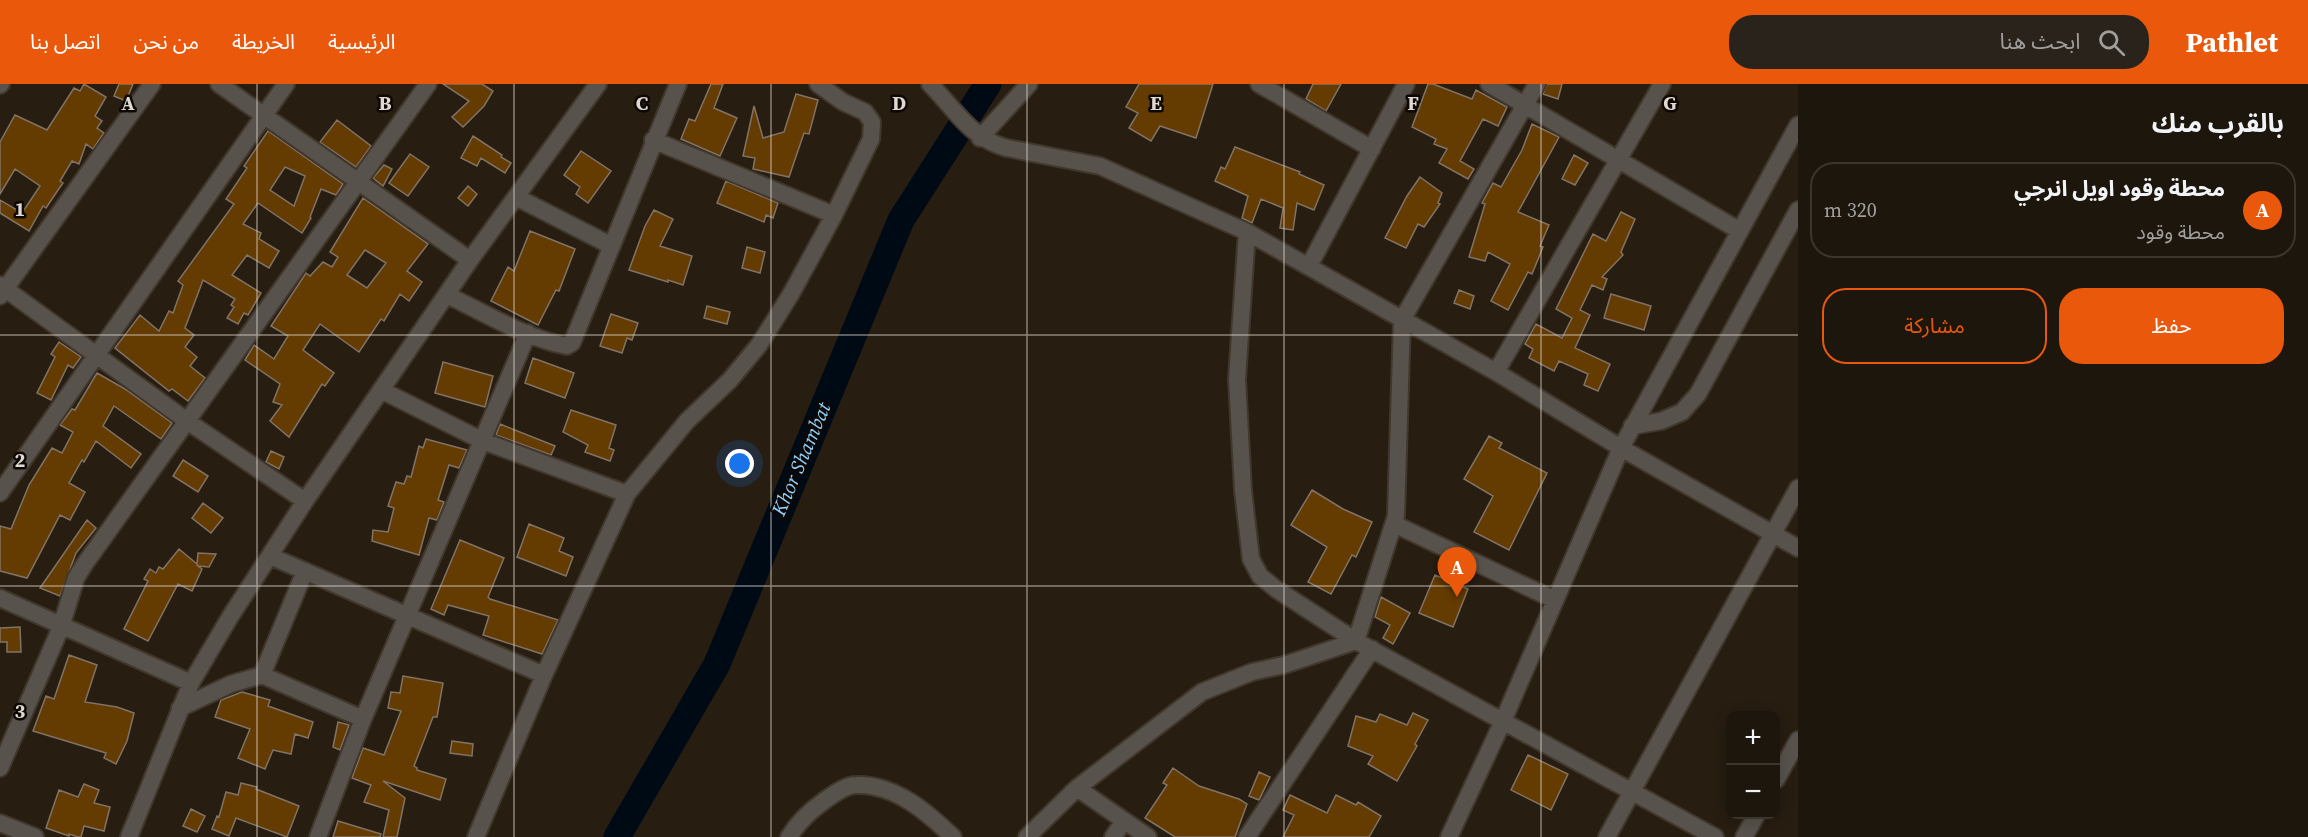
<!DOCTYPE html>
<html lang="ar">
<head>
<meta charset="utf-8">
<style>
  body { margin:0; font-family:"Source Serif 4","Noto Sans Arabic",serif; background:#2a231b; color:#f1f3f6; direction:rtl }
  .controls { position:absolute; right:18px; bottom:18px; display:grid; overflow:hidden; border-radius:12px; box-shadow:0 3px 15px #0003 }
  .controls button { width:54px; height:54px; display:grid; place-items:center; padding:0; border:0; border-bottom:2px solid #3b352e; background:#1d160d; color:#f1f3f6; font:30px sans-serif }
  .you { position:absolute; left:740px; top:380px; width:21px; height:21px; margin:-15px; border:4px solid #fff; border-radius:50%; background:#1a73e8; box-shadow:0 0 0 9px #1a73e833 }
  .badge { display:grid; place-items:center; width:39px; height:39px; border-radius:50%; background:#ea580c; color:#fff; font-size:20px; font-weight:700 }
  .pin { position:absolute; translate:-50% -50px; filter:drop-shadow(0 2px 3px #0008) }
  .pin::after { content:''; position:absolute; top:32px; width:21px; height:18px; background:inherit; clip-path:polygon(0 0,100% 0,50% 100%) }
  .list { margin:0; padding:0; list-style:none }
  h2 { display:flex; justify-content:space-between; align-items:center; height:78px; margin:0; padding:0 24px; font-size:26px }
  h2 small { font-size:20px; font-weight:400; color:#a09f9d }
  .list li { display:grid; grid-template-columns:39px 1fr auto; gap:18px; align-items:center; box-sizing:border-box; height:96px; margin:0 12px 12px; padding:0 12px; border:2px solid #3b352e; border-radius:24px }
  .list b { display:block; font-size:22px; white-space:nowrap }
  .list p { margin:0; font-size:20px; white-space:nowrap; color:#a09f9d }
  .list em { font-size:20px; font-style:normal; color:#a09f9d }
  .actions { display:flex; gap:12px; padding:18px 24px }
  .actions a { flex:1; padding:14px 0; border:2px solid #ea580c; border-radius:24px; text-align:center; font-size:21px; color:#ea580c }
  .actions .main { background:#ea580c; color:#fff }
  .icon { flex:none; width:33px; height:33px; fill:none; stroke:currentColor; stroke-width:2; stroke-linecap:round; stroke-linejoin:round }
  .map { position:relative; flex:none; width:1798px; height:753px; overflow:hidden; direction:ltr }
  header { display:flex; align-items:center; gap:36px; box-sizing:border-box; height:84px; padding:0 30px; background:#ea580c; color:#fff }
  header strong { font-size:28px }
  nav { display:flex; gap:33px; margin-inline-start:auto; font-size:21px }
  .search { width:420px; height:54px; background:#2a231b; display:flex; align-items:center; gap:15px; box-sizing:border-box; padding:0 21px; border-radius:24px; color:#a09f9d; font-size:22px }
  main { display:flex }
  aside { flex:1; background:#1d160d }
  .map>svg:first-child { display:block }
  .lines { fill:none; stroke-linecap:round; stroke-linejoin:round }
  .river { stroke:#000a15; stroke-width:27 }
  .building { fill:#643b00; stroke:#817366; stroke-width:1.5; fill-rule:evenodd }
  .minor-casing { stroke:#41372c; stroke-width:20 }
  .minor { stroke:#57534c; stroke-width:16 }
  .grid { fill:none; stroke:#e0d8d1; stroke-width:1.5; stroke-opacity:0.55 }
  .labels { text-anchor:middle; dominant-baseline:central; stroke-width:5; stroke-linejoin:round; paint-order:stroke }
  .water-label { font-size:20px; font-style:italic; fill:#8dd1fe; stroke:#0d0804 }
  .grid-label { font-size:20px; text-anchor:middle; font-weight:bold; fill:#e0d8d1; stroke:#0d0804; stroke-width:5; stroke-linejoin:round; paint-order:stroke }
</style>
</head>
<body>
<header>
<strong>Pathlet</strong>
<div class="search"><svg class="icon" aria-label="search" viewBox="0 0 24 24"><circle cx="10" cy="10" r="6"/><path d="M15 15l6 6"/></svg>ابحث هنا</div>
<nav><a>الرئيسية</a><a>الخريطة</a><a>من نحن</a><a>اتصل بنا</a></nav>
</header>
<main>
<aside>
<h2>بالقرب منك<small></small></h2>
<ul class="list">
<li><span class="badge">A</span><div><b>محطة وقود اويل انرجي</b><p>محطة وقود</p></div><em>320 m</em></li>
</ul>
<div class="actions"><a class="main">حفظ</a><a>مشاركة</a></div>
</aside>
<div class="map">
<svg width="1798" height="753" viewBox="0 0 1798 753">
  <rect width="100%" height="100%" fill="#271d11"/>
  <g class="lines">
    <path class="river" d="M 617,753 L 717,580 L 901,136 L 988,0"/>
  </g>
  <path class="building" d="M 84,0 L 106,13 L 95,32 L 102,37 L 97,44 L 104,49 L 93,65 L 86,60 L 79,80 L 72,77 L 60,97 L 63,99 L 58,106 L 46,124 L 43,122 L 29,147 L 0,129 L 0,116 L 22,129 L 40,102 L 15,85 L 0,110 L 0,58 L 15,31 L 47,46 L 74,4 L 80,7 Z
    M 119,0 L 133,0 L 126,17 L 114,12 Z
    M 443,0 L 482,0 L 493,7 L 484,22 L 463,43 L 452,33 L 469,17 Z
    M 711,0 L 723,0 L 714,24 L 737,34 L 720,72 L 681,55 L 689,35 L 695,37 Z
    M 1139,0 L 1213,0 L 1196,54 L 1160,42 L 1151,57 L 1129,44 L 1138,29 L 1126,23 Z
    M 1313,0 L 1341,0 L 1326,27 L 1306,15 Z
    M 1428,0 L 1433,0 L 1472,15 L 1476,6 L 1507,23 L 1498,42 L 1483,35 L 1460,77 L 1474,85 L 1468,95 L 1439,79 L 1447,65 L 1434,60 L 1436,55 L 1412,43 Z
    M 1547,0 L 1562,0 L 1558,15 L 1543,10 Z
    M 796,10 L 818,16 L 809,50 L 804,49 L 789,93 L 753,85 L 755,74 L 743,72 L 754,22 L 763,54 L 784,48 Z
    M 337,36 L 371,62 L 356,83 L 320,58 Z
    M 1532,40 L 1559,53 L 1518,128 L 1549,141 L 1540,162 L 1543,163 L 1532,190 L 1528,188 L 1508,226 L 1491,217 L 1510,180 L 1488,168 L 1485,177 L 1469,173 L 1485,120 L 1482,119 L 1493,99 L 1501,103 L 1522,66 Z
    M 268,47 L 343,100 L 336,111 L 321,105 L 310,133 L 311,134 L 302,149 L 258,119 L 243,140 L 261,149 L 259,155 L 279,167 L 269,184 L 247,171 L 232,191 L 261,209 L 248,231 L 244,229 L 238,240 L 227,234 L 234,223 L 231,221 L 235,215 L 203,196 L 185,244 L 194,251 L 185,263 L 197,273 L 190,282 L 205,294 L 188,317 L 172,305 L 169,307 L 115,264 L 140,231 L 159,247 L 169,227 L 173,229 L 183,201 L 178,197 L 234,120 L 226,115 L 247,84 L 244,82 ZM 285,83 L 305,92 L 294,122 L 270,106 Z
    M 473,52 L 502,71 L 501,73 L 511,79 L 505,89 L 481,74 L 477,82 L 461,74 Z
    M 1235,63 L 1300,88 L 1299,90 L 1324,101 L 1314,126 L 1297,119 L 1293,146 L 1280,144 L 1283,124 L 1261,115 L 1252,139 L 1242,134 L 1248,112 L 1215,97 L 1221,83 L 1225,85 Z
    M 581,67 L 611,87 L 588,119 L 576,110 L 580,103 L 564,91 Z
    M 410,70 L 429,83 L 408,112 L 389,99 Z
    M 1574,71 L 1588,79 L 1575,101 L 1562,95 Z
    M 384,81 L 392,85 L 383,102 L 373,94 Z
    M 1420,93 L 1442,109 L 1438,119 L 1440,120 L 1424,143 L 1418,140 L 1406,164 L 1385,154 L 1407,112 Z
    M 726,97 L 778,119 L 773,134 L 766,131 L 764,138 L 717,119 Z
    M 468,102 L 477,110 L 468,122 L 458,114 Z
    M 363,114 L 428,160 L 407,187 L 422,198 L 409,217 L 400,210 L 384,237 L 381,235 L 359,268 L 320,240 L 303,266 L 334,289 L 325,302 L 322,300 L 289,353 L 270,337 L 282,321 L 273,318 L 280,300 L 245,276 L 254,261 L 274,275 L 288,252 L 271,242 L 306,189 L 310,192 L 323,178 L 332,183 L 338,173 L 330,168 ZM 365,166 L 386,179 L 367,204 L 347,191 Z
    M 654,126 L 673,135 L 660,162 L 692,172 L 683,201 L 668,196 L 668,198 L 629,186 L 645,142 Z
    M 1621,128 L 1635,135 L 1621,168 L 1623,171 L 1602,193 L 1607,195 L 1603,206 L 1592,201 L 1580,226 L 1590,231 L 1575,264 L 1610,280 L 1598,307 L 1584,301 L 1588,290 L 1559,277 L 1554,287 L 1529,274 L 1533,265 L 1525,260 L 1536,240 L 1562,254 L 1572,234 L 1556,225 L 1593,150 L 1606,157 Z
    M 530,147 L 575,165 L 559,207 L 556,206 L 538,241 L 491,217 L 508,183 L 514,187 Z
    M 747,163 L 765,168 L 760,189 L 742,184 Z
    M 1459,206 L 1474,212 L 1470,225 L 1454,219 Z
    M 1611,210 L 1651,222 L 1644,246 L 1604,234 Z
    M 707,222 L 730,228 L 727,240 L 704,234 Z
    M 611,230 L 638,239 L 632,256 L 627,254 L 622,269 L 600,262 Z
    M 59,258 L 81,273 L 73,284 L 68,281 L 51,316 L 37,309 L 55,273 L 51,270 Z
    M 533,274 L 574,289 L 565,314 L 525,299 Z
    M 443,278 L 493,292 L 485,323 L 435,309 Z
    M 97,289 L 125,305 L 172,339 L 161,355 L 114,322 L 103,342 L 141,370 L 131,384 L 96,357 L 84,378 L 82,376 L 69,399 L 85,408 L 70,436 L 60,431 L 27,494 L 0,487 L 0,442 L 11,445 L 29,401 L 52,364 L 62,369 L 73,348 L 60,341 L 72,325 L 75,326 Z
    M 571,326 L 616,341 L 609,364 L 614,366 L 610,377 L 585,368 L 588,361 L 563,348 Z
    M 500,340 L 555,362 L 551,371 L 496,351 Z
    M 1489,352 L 1502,359 L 1499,364 L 1547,389 L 1509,466 L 1474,448 L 1493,412 L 1464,395 Z
    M 426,355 L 467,366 L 459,384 L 449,381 L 438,416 L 444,418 L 442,423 L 437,436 L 429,434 L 419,471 L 372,457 L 373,446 L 388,448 L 394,424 L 388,422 L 396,398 L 404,400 L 407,392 L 411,393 L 419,362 L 423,364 Z
    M 271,367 L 284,373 L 279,385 L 266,378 Z
    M 183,376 L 208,392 L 198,408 L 173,392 Z
    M 1312,406 L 1343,425 L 1372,438 L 1356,473 L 1352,471 L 1331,510 L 1308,498 L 1327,463 L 1291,441 Z
    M 203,419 L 223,434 L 211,449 L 192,434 Z
    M 87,436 L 96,444 L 76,469 L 60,512 L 40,504 Z
    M 529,440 L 564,454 L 559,467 L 573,473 L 566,492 L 517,473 Z
    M 460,456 L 504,474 L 488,513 L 490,515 L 558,536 L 542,570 L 483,551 L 489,532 L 448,521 L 444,531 L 431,525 Z
    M 179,465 L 197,480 L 198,469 L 216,470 L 209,483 L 198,482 L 202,485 L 192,507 L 178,500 L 148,557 L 124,545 L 148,497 L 144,495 L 150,485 L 156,489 L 159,483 L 163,485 Z
    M 1435,491 L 1468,505 L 1453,543 L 1419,529 Z
    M 1381,513 L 1410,529 L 1393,560 L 1383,554 L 1390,541 L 1375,533 Z
    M 20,543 L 21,568 L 7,568 L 7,558 L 0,558 L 0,544 Z
    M 69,571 L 97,581 L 85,618 L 117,623 L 134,629 L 127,657 L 116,680 L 104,674 L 106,669 L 33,647 L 46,612 L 54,615 Z
    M 403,592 L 443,599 L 437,633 L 433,633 L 414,682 L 417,684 L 417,686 L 446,695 L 440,716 L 383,697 L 405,714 L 397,753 L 383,753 L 389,726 L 364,718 L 371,701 L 352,694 L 363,664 L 384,671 L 401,627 L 388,624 L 391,608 L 400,609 Z
    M 242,608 L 270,616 L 268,622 L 313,638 L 308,654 L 295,650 L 291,670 L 273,666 L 265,685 L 238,674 L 250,645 L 215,633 L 221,616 Z
    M 1413,629 L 1428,636 L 1415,660 L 1417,662 L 1397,697 L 1368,680 L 1373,672 L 1348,662 L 1356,632 L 1376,638 L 1380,630 L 1407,641 Z
    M 338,638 L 349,641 L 340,666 L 333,663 Z
    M 452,657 L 473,660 L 472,672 L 450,669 Z
    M 1528,671 L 1568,690 L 1551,726 L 1511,706 Z
    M 1173,684 L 1199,702 L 1239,715 L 1247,720 L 1235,753 L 1175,753 L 1145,734 L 1167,701 L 1163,699 Z
    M 1259,688 L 1270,693 L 1259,716 L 1249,712 Z
    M 241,699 L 257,703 L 256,705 L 299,722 L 287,753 L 236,734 L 229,752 L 212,745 L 217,732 L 219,733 L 226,708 L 238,711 Z
    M 84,700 L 99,706 L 94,719 L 110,723 L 104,747 L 84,742 L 81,753 L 78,753 L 69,750 L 69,752 L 46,744 L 59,706 L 78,713 Z
    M 1290,711 L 1327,729 L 1336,711 L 1356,721 L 1358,718 L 1381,732 L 1369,753 L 1283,753 L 1294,731 L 1283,726 Z
    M 191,725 L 205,732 L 197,748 L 183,742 Z
    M 338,737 L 381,750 L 380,753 L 333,753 Z"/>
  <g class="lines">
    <defs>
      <path id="minor" d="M 219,0 L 470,176
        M 930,0 C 955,25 971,55 1007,64 L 1100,82 L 1247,148 L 1496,288 L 1621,364 L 1798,464
        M 1259,0 L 1372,65
        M 1489,0 L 1740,147
        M 0,1 L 1,0
        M 980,54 L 1029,0
        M 653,56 L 834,131
        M 516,113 L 612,162
        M 1247,148 L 1237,295 L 1243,406 L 1251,475 L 1260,492 L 1276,505 L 1356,557 L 1715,753
        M 1309,182 L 1406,0
        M 0,201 L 187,337 L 305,417
        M 447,211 C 485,229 525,254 567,262 L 572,259 L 678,0
        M 0,212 L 152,0
        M 1496,288 L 1662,0
        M 381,306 L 483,357 L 627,410
        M 1632,342 L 1661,337 L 1682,328 L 1698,310 L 1798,126
        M 0,409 L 286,0
        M 1394,440 L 1555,516
        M 270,472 L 544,591
        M 0,514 L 191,599
        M 1356,557 L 1396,432 L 1402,236 L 1537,0
        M 262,591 L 305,487
        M 180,624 L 231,600 L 262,591 L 363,635
        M 0,684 L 61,543 L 76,494 L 84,481 L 428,0
        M 1776,696 L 1798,656
        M 1077,704 L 1148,753
        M 0,739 L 35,753
        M 129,753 L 191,599 L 230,533 L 305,417 L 470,176 L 598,0
        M 318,753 L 363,635 L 528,249
        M 476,753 L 544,591 L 627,410 L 687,337 L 730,296 L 759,261 L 791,210 L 834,131 L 871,55 L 872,38 L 865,28 L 843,18 L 818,0
        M 789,753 C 798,738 810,727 824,717 C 834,710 845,701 857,701 C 895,700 928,729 953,753
        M 1027,753 L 1077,704 L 1202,608 L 1252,588 L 1284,581 L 1356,557
        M 1113,753 L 1124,737
        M 1247,753 L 1372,565
        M 1449,753 L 1503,637 L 1621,364 L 1798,41
        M 1607,753 L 1798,404
        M 1744,753 L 1757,730"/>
    </defs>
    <use href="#minor" class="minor-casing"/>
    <use href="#minor" class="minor"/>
  </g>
  <path class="grid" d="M 257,0 L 257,753M 514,0 L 514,753M 771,0 L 771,753M 1027,0 L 1027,753M 1284,0 L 1284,753M 1541,0 L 1541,753M 0,251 L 1798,251M 0,502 L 1798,502"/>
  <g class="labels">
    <g class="water-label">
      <text transform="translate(801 375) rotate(-67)">Khor Shambat</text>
    </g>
  </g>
  <g class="grid-label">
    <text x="128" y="26">A</text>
    <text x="385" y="26">B</text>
    <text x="642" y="26">C</text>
    <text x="899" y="26">D</text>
    <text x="1156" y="26">E</text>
    <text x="1413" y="26">F</text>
    <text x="1670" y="26">G</text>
    <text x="20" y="132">1</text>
    <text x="20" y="383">2</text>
    <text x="20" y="634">3</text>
  </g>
</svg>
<div class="controls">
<button>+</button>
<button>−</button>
</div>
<div class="you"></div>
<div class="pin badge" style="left:1457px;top:513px">A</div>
</div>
</main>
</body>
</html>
